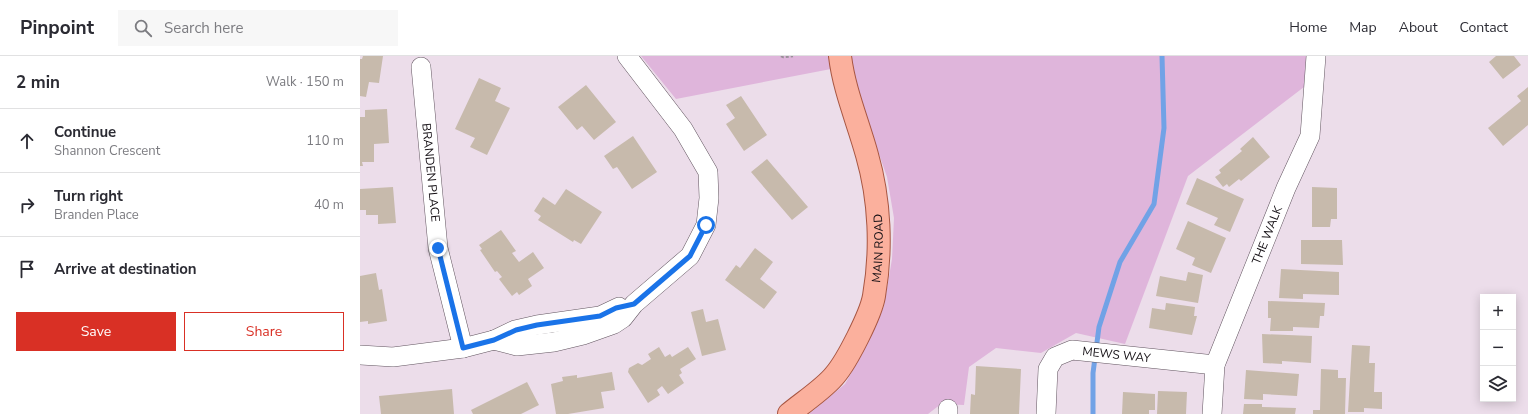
<!DOCTYPE html>
<html lang="en">
<head>
<meta charset="utf-8">
<style>
  body { margin:0; font-family:"Nunito Sans",sans-serif; background:#f7f7f7; color:#2b2b33 }
  .controls { position:absolute; right:12px; bottom:12px; display:grid; overflow:hidden; border-radius:0px; box-shadow:0 2px 10px #0003 }
  .controls button { width:36px; height:36px; display:grid; place-items:center; padding:0; border:0; border-bottom:1px solid #e1e1e2; background:#fff; color:#2b2b33; font:20px sans-serif }
  .stop { position:absolute; width:12px; height:12px; margin:-9px; border:3px solid #1a73e8; border-radius:50%; background:#fff }
  .stop.end { background:#1a73e8; border-color:#fff; box-shadow:0 1px 4px #0008 }
  .list { margin:0; padding:0; list-style:none }
  h2 { display:flex; justify-content:space-between; align-items:center; height:52px; margin:0; padding:0 16px; font-size:17px }
  h2 small { font-size:13px; font-weight:400; color:#7c7c81 }
  .list li { display:grid; grid-template-columns:26px 1fr auto; gap:12px; align-items:center; box-sizing:border-box; height:64px; padding:0 16px; border-top:1px solid #e1e1e2 }
  .list b { display:block; font-size:15px; white-space:nowrap }
  .list p { margin:0; font-size:13px; white-space:nowrap; color:#7c7c81 }
  .list em { font-size:13px; font-style:normal; color:#7c7c81 }
  .actions { display:flex; gap:8px; padding:12px 16px }
  .actions a { flex:1; padding:9px 0; border:1px solid #d93025; border-radius:0px; text-align:center; font-size:14px; color:#d93025 }
  .actions .main { background:#d93025; color:#fff }
  .icon { flex:none; width:22px; height:22px; fill:none; stroke:currentColor; stroke-width:2; stroke-linecap:round; stroke-linejoin:round }
  .map { position:relative; flex:none; width:1168px; height:358px; overflow:hidden }
  header { display:flex; align-items:center; gap:24px; box-sizing:border-box; height:56px; padding:0 20px; background:#fff; border-bottom:1px solid #e1e1e2 }
  header strong { font-size:19px }
  nav { display:flex; gap:22px; margin-inline-start:auto; font-size:14px }
  .search { width:280px; height:36px; background:#f7f7f7; display:flex; align-items:center; gap:10px; box-sizing:border-box; padding:0 14px; border-radius:0px; color:#7c7c81; font-size:15px }
  main { display:flex }
  aside { flex:1; background:#fff }
  .map>svg:first-child { display:block }
  .green { fill:#dfb5db }
  .lines { fill:none; stroke-linecap:round; stroke-linejoin:round }
  .stream { stroke:#71a2e6; stroke-width:5 }
  .building { fill:#c7baac }
  .minor-casing { stroke:#625560; stroke-width:20 }
  .major-casing { stroke:#a85642; stroke-width:24 }
  .path { stroke:#9a8f99; stroke-width:2.5; stroke-dasharray:3 2; stroke-linecap:butt }
  .minor { stroke:#fff; stroke-width:19 }
  .major { stroke:#fbb09d; stroke-width:22 }
  .route { stroke:#1a73e8; stroke-width:5 }
  .labels { text-anchor:middle; dominant-baseline:central; stroke-width:3; stroke-linejoin:round; paint-order:stroke }
  .street-label { font-size:12px; fill:#130e13; stroke:#ecddea }
</style>
</head>
<body>
<header>
<strong>Pinpoint</strong>
<div class="search"><svg class="icon" aria-label="search" viewBox="0 0 24 24"><circle cx="10" cy="10" r="6"/><path d="M15 15l6 6"/></svg>Search here</div>
<nav><a>Home</a><a>Map</a><a>About</a><a>Contact</a></nav>
</header>
<main>
<aside>
<h2>2 min<small>Walk · 150 m</small></h2>
<ul class="list">
<li><svg class="icon" aria-label="ahead" viewBox="0 0 24 24"><path d="M12 20V5M6 11l6-6 6 6"/></svg><div><b>Continue</b><p>Shannon Crescent</p></div><em>110 m</em></li>
<li><svg class="icon" aria-label="right" viewBox="0 0 24 24"><path d="M7 20v-9h11M14 6l5 5-5 5"/></svg><div><b>Turn right</b><p>Branden Place</p></div><em>40 m</em></li>
<li><svg class="icon" aria-label="arrive" viewBox="0 0 24 24"><path d="M6 21V4h12l-3 4 3 4H6"/></svg><div><b>Arrive at destination</b></div></li>
</ul>
<div class="actions"><a class="main">Save</a><a>Share</a></div>
</aside>
<div class="map">
<svg width="1168" height="358" viewBox="0 0 1168 358">
  <rect width="100%" height="100%" fill="#ecddea"/>
  <path class="green" d="M 281,0 L 470,0 L 471,13 L 316,43 Z
    M 491,0 L 946,0 L 944,31 L 828,120 L 765,288 L 716,277 L 681,297 L 636,292 L 609,311 L 604,349 L 581,348 L 568,358 L 449,358 L 485,328 L 506,291 L 524,250 L 532,203 L 534,162 L 527,121 L 497,35 Z"/>
  <g class="lines">
    <path class="stream" d="M 733,358 L 733,317 L 739,271 L 760,206 L 794,148 L 804,72 L 802,0"/>
  </g>
  <path class="building" d="M 3,0 L 23,0 L 19,27 L 9,26 L 6,41 L 0,40 L 0,3 L 2,3 Z
    M 1136,0 L 1154,0 L 1161,9 L 1143,23 L 1129,6 Z
    M 119,22 L 141,32 L 135,45 L 150,52 L 127,99 L 110,91 L 115,82 L 95,73 Z
    M 226,29 L 256,66 L 234,84 L 222,70 L 217,74 L 198,51 Z
    M 1168,31 L 1168,69 L 1143,90 L 1128,72 L 1161,45 L 1157,40 Z
    M 381,40 L 407,79 L 384,95 L 366,68 L 375,62 L 366,49 Z
    M 27,53 L 29,87 L 14,88 L 14,106 L 2,106 L 3,110 L 0,110 L 0,61 L 5,61 L 5,54 Z
    M 273,80 L 297,116 L 272,133 L 257,111 L 253,113 L 244,100 Z
    M 893,81 L 910,101 L 881,125 L 879,123 L 869,131 L 867,128 L 863,131 L 855,121 L 861,117 L 859,114 L 882,95 L 880,93 Z
    M 407,103 L 448,151 L 432,164 L 391,116 Z
    M 837,122 L 884,143 L 870,176 L 854,169 L 858,162 L 826,148 Z
    M 33,131 L 36,167 L 18,168 L 18,159 L 6,159 L 6,154 L 0,154 L 0,133 Z
    M 952,131 L 977,132 L 977,163 L 971,163 L 970,171 L 952,171 Z
    M 206,133 L 242,156 L 221,188 L 214,184 L 213,186 L 178,164 L 181,160 L 174,155 L 183,141 L 195,149 Z
    M 828,165 L 866,182 L 851,217 L 832,209 L 835,202 L 816,193 Z
    M 141,174 L 156,195 L 152,197 L 159,206 L 173,196 L 184,212 L 168,223 L 172,230 L 159,239 L 157,236 L 152,240 L 139,223 L 142,221 L 137,215 L 135,216 L 120,194 L 122,193 L 119,189 Z
    M 941,184 L 982,184 L 983,209 L 941,208 Z
    M 395,192 L 413,206 L 400,223 L 417,236 L 404,253 L 365,224 L 376,209 L 380,212 Z
    M 921,213 L 979,216 L 979,239 L 943,238 L 943,243 L 919,242 Z
    M 828,216 L 843,219 L 838,247 L 796,240 L 800,220 L 826,225 Z
    M 16,217 L 19,234 L 22,233 L 27,265 L 8,268 L 8,265 L 0,266 L 0,220 Z
    M 908,245 L 965,247 L 964,260 L 960,260 L 959,272 L 933,271 L 933,275 L 910,275 L 911,262 L 908,262 Z
    M 806,247 L 835,251 L 834,260 L 837,260 L 832,279 L 789,272 L 792,252 L 805,254 Z
    M 343,253 L 346,266 L 358,263 L 366,294 L 342,300 L 331,256 Z
    M 902,278 L 952,280 L 951,307 L 922,305 L 922,308 L 903,307 Z
    M 992,289 L 1010,290 L 1009,307 L 1015,307 L 1014,336 L 1022,336 L 1022,353 L 1004,352 L 1004,356 L 988,356 Z
    M 299,291 L 305,301 L 310,298 L 312,301 L 328,291 L 336,303 L 320,313 L 322,317 L 319,319 L 324,327 L 308,338 L 302,330 L 297,334 L 300,339 L 288,347 L 268,316 L 269,312 L 278,307 L 282,309 L 291,303 L 288,298 Z
    M 616,310 L 661,313 L 659,358 L 610,358 L 611,338 L 615,339 Z
    M 961,313 L 978,314 L 978,322 L 986,322 L 985,358 L 953,358 L 953,354 L 960,354 Z
    M 886,314 L 939,318 L 937,340 L 903,338 L 903,344 L 884,343 Z
    M 252,316 L 255,334 L 241,336 L 244,352 L 208,358 L 196,358 L 191,328 L 203,325 L 202,321 L 217,319 L 217,322 Z
    M 167,326 L 179,349 L 161,358 L 113,358 L 111,354 Z
    M 92,333 L 94,358 L 21,358 L 19,340 Z
    M 798,335 L 827,336 L 826,358 L 797,358 Z
    M 763,336 L 795,338 L 795,354 L 789,354 L 789,358 L 762,358 Z
    M 884,348 L 902,348 L 902,351 L 936,352 L 935,358 L 883,358 Z"/>
  <g class="lines">
    <defs>
      <g id="minor">
        <path id="s1" d="M 61,11 L 78,192 L 103,292"/>
        <path d="M 134,284 L 157,290 L 194,286 L 223,279 L 254,268 L 263,262 L 274,248 L 330,200 L 346,169 L 349,142 L 348,116 L 323,73 L 267,0"/>
        <path d="M 0,299 L 33,301 L 103,292 L 134,284 L 155,274 L 177,269 L 240,260 L 259,251"/>
        <path d="M 588,358 L 588,353"/>
        <path id="s2" d="M 686,358 L 688,313 L 695,301 L 712,294 L 855,309"/>
        <path id="s3" d="M 852,358 L 855,309 L 926,132 L 950,80 L 956,0"/>
      </g>
      <g id="major">
        <path id="s4" d="M 429,358 C 442,347 465,332 475,319 C 487,305 511,258 514,240 C 522,194 520,144 507,99 C 498,66 484,34 480,0"/>
      </g>
    </defs>
    <use href="#minor" class="minor-casing"/>
    <use href="#major" class="major-casing"/>
    <path class="path" d="M 421,0 L 423,1 L 433,0"/>
    <use href="#minor" class="minor"/>
    <use href="#major" class="major"/>
  </g>
  <g class="lines">
    <path class="route" d="M 78,192 L 103,292 L 134,284 L 156,274 L 177,269 L 240,260 L 256,252 L 274,248 L 330,200 L 346,169"/>
  </g>
  <g class="labels">
    <g class="street-label">
      <text stroke="none"><textPath href="#s1" startOffset="106">BRANDEN PLACE</textPath></text>
      <text stroke="none"><textPath href="#s3" startOffset="189">THE WALK</textPath></text>
      <text stroke="none"><textPath href="#s4" startOffset="197">MAIN ROAD</textPath></text>
      <text stroke="none"><textPath href="#s2" startOffset="122">MEWS WAY</textPath></text>
    </g>
  </g>
</svg>
<div class="controls">
<button>+</button>
<button>−</button>
<button><svg class="icon" aria-label="layers" viewBox="0 0 24 24"><path d="M12 4l9 5-9 5-9-5zM3 14l9 5 9-5"/></svg></button>
</div>
<div class="stop" style="left:346px;top:169px"></div>
<div class="stop end" style="left:78px;top:192px"></div>
</div>
</main>
</body>
</html>
